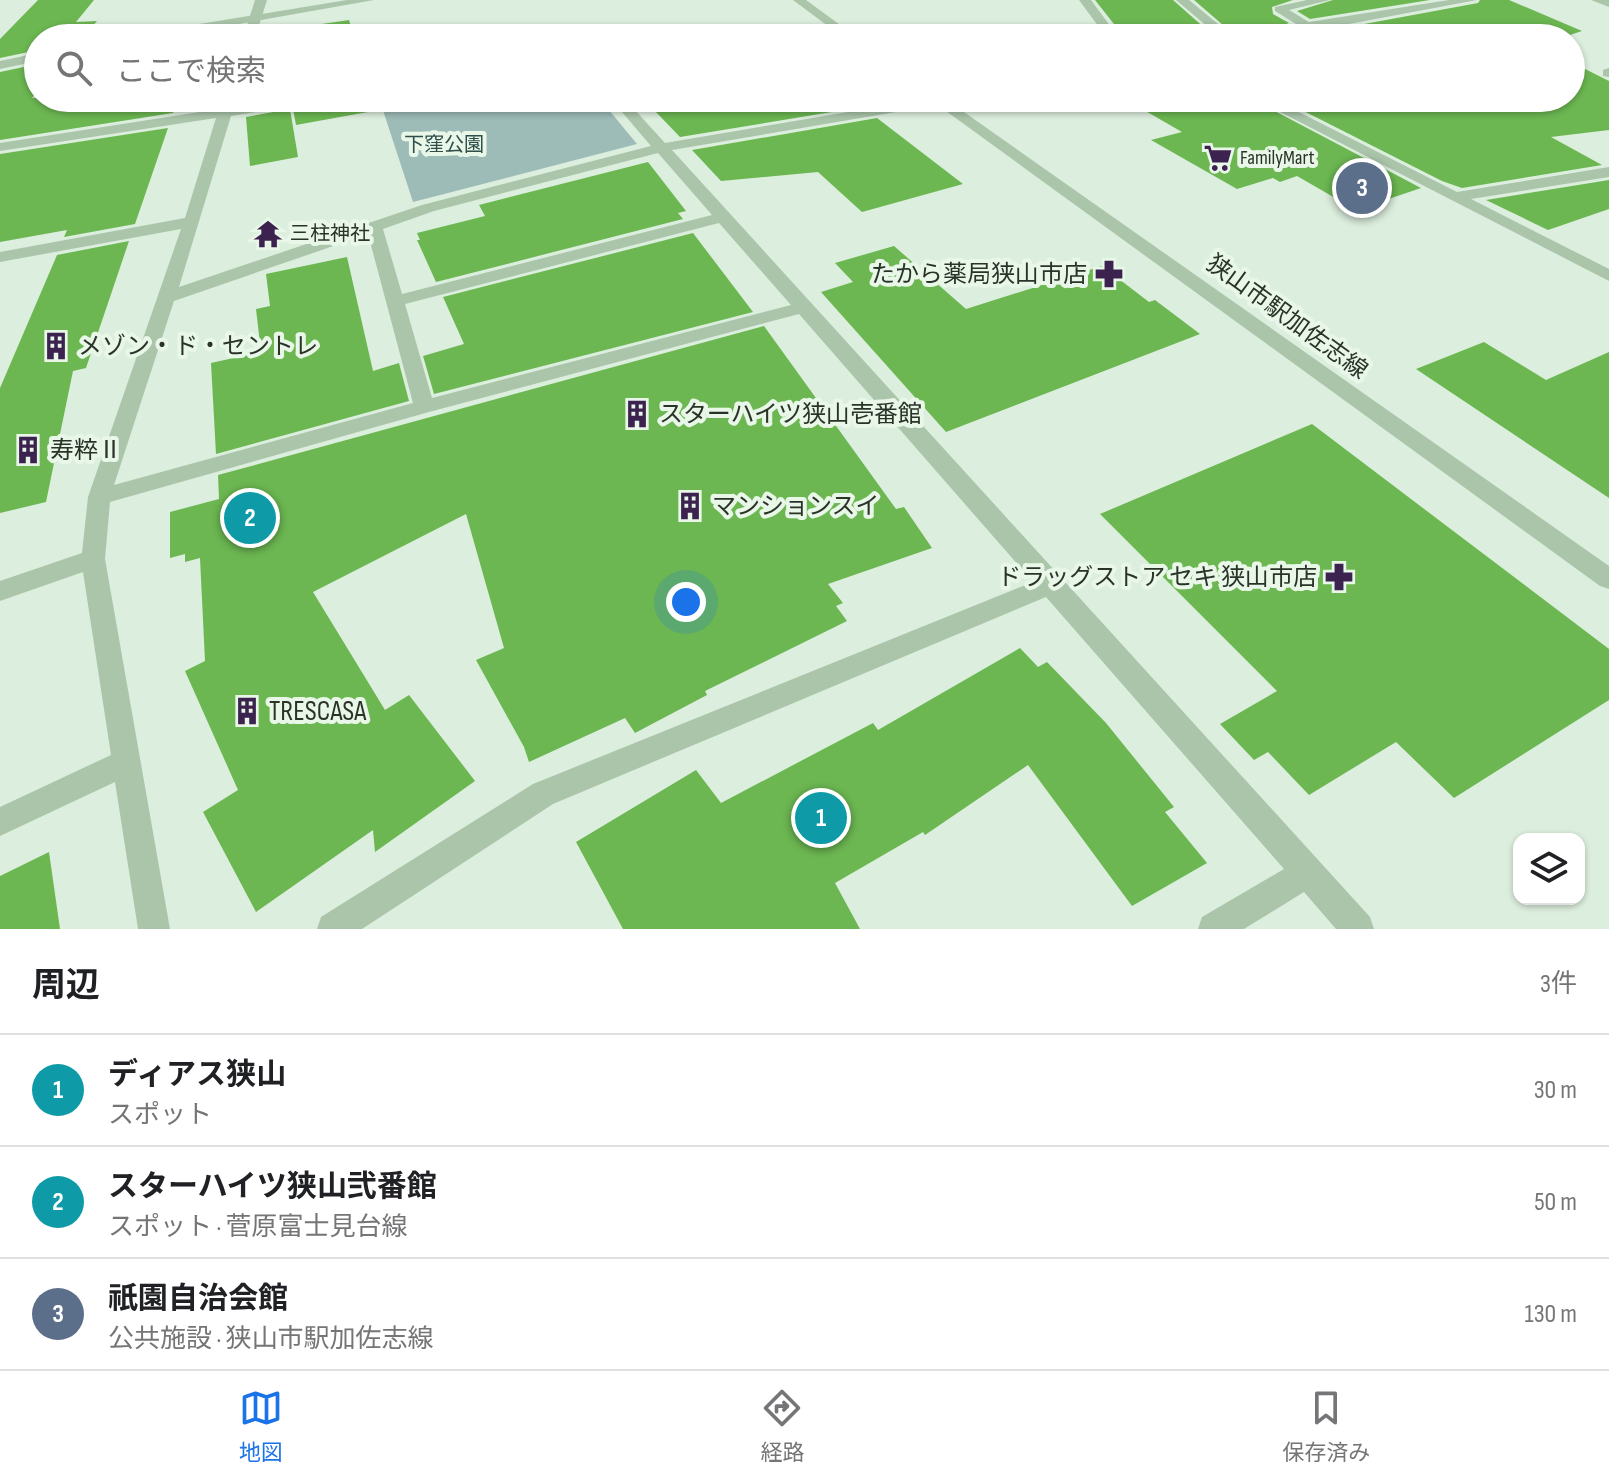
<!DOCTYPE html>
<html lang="ja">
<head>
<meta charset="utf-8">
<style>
  body { margin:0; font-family:"Sofia Sans Condensed","Noto Sans JP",sans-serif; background:#f6f6f6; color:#202124 }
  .controls { position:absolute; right:24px; bottom:24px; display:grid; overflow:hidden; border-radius:16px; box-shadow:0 2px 6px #0004 }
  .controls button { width:72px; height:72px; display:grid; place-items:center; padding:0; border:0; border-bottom:2px solid #e0e0e0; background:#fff; color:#202124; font:40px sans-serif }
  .you { position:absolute; left:686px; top:602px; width:28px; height:28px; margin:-20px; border:6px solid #fff; border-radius:50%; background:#1a73e8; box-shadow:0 0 0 12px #1a73e833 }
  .badge { display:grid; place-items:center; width:52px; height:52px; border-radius:50%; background:#1a73e8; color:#fff; font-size:26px; font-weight:700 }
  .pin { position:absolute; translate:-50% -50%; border:4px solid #fff; box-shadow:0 2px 8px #0006 }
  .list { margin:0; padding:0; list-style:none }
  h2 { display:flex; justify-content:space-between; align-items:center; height:104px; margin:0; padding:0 32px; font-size:34px }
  h2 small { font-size:26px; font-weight:400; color:#757577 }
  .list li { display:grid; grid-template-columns:52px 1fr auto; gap:24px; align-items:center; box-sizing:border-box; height:112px; padding:0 32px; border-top:2px solid #e0e0e0 }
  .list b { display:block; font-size:30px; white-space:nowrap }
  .list p { margin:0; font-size:26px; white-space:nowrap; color:#757577 }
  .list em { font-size:26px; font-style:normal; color:#757577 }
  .icon { flex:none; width:44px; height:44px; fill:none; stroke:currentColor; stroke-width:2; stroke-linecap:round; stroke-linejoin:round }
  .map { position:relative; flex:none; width:1609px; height:929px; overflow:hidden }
  .search { position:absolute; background:#fff; box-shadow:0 2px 6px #0004; left:24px; right:24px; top:24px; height:88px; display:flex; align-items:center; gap:20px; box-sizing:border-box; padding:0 28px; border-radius:44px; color:#757577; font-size:30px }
  .sheet { height:440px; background:#fff }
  nav { display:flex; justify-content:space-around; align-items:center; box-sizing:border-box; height:112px; border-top:2px solid #e0e0e0; background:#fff; font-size:22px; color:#757577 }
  nav a { display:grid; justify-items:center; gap:4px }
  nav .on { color:#1a73e8 }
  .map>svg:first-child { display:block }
  .green { fill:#9ebcb7 }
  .building { fill:#6cb752 }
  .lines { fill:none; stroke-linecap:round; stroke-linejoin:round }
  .service { fill:#abc5aa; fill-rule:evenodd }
  .minor { fill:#abc5aa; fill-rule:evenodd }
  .tertiary { fill:#abc5aa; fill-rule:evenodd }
  .labels { text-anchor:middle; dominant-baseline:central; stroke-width:8; stroke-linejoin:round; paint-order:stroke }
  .far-park-label { font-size:20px; fill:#2f4e4a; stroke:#e8f7e8 }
  .far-poi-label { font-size:20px; fill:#2a3328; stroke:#e8f7e8; text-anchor:start }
  .poi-label { font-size:24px; fill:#2a3328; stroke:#e8f7e8; text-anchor:start }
  .street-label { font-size:24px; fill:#2a3328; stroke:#e8f7e8 }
  .near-poi-label { font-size:28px; fill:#2a3328; stroke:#e8f7e8; text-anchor:start }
</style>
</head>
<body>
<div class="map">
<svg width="1609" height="929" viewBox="0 0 1609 929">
  <rect width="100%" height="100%" fill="#dceedd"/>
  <path class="green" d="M 379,98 L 599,98 L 637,144 L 413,202 Z"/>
  <path class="building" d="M 38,0 L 94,0 L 76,22 L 97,21 L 82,38 L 38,38 L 38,50 L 0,58 L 0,39 Z
    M 1095,0 L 1173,0 L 1216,38 L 1125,38 Z
    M 1194,0 L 1293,0 L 1272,7 L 1273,14 L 1289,23 L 1252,38 L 1238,38 Z
    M 1333,0 L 1430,0 L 1310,19 L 1297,11 Z
    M 1480,0 L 1509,0 L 1582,31 L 1561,38 L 1325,38 L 1321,32 L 1478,3 Z
    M 349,20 L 355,38 L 283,38 L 281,30 Z
    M 1571,62 L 1609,81 L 1609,130 L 1551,137 L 1602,165 L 1462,188 L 1442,181 L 1278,98 L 1571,98 Z
    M 38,64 L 38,91 L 32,98 L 178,98 L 173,113 L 0,140 L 0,72 Z
    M 327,98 L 375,98 L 379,110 L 296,125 L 293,109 L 317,105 Z
    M 711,98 L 851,98 L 862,107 L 680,137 L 654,110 Z
    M 1123,98 L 1250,98 L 1421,188 L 1356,210 L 1297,176 L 1280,182 L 1273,178 L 1237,189 L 1151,140 L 1182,132 Z
    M 290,109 L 298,157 L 250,166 L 246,117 Z
    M 877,118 L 963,184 L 862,212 L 818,172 L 721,181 L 692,150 Z
    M 168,128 L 135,224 L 64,237 L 67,230 L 0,242 L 0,154 Z
    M 648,162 L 686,211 L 678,213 L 683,219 L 436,282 L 417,240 L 420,240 L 417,233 L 485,216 L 479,205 Z
    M 1609,180 L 1609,209 L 1548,230 L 1486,200 Z
    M 693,233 L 753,312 L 434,394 L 423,356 L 464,344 L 443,297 Z
    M 129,241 L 86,368 L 73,371 L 46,502 L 0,513 L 0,388 L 57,255 Z
    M 894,246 L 966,309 L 1102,266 L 1149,302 L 1155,300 L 1200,334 L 946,432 L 821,292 L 853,282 L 835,263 Z
    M 347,257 L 373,371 L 399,363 L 409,401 L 216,454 L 211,363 L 261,352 L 256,309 L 270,306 L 266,274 Z
    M 764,326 L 896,509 L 904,507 L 932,548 L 828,584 L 843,603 L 836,606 L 847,621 L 705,691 L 707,695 L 635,733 L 625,718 L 529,762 L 524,747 L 476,660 L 504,648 L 466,514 L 313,592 L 385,710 L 409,695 L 475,781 L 375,852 L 373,830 L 256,912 L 203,812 L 238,790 L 185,671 L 205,661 L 200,558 L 185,562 L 185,554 L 170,558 L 170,512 L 219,499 L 218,475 Z
    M 1484,342 L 1546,380 L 1609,352 L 1609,498 L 1416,369 Z
    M 1312,424 L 1609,649 L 1609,700 L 1454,798 L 1396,742 L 1309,795 L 1268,752 L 1254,760 L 1220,724 L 1277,691 L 1100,514 Z
    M 1020,648 L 1038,667 L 1047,662 L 1106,723 L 1174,807 L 1165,812 L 1207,863 L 1132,906 L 1028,765 L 925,835 L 923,832 L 835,883 L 860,929 L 623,929 L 576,842 L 696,770 L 721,803 L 873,723 L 878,730 Z
    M 49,852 L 60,929 L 0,929 L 0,876 Z"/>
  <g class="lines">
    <path class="service" d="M 1176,0 L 1189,0 L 1235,38 L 1221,38 Z
      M 1296,24 L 1320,35 L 1322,38 C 1310,38 1299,37 1290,28 Z
      M 1609,68 L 1609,77 L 1603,76 L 1603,70 Z"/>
    <path class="minor" d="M 255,0 L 267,0 L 255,38 L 243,38 Z
      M 1079,0 L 1091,0 L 1119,38 L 1107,38 Z
      M 1307,0 L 1330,0 L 1289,10 L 1309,22 L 1449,0 L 1477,0 L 1274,38 L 1255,38 L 1296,24 L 1275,11 L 1275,7 Z
      M 1591,0 L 1609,0 L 1609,7 Z
      M 222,98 L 236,98 L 233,107 L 290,98 L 324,98 L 317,102 L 231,116 L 179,287 L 422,205 L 651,146 L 610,98 L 624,98 L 665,143 L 931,98 L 962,98 L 955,102 L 672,150 L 1370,917 L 1374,929 L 1336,929 L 1304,892 L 1244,929 L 1198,929 L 1202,917 L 1284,869 L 1046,597 L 553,804 L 362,929 L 317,929 L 321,917 L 533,784 L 1033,582 L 799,314 L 429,412 L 110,502 L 105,559 L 170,929 L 138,929 L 115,782 L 0,836 L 0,807 L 111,755 L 83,572 L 0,601 L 0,581 L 82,553 L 88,497 L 181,229 L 0,262 L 0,252 L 185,218 L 216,118 L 0,151 L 0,143 L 219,109 ZM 658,153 L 712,215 L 402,294 L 383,229 L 434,211 ZM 719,223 L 791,305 L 432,398 L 405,304 ZM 368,234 L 413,403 L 114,485 L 174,301 Z
      M 1253,98 L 1271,98 L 1457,192 L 1609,167 L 1609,177 L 1471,199 L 1609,269 L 1609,281 Z"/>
    <path class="tertiary" d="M 347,0 L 374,0 L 160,38 L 132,38 L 138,34 Z
      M 793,0 L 806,0 L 858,38 L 844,38 Z
      M 38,53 L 38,61 L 0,69 L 0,61 Z
      M 928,98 L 944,98 L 1609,566 L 1609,589 L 1600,586 Z"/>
  </g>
  <defs>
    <symbol id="supermarket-bare" viewBox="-9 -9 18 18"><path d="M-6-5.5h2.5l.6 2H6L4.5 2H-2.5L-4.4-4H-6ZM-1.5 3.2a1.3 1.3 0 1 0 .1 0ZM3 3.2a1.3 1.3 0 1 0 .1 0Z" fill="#3c234f" stroke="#e8f7e8" stroke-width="2.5" paint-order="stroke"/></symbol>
    <symbol id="temple-bare" viewBox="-9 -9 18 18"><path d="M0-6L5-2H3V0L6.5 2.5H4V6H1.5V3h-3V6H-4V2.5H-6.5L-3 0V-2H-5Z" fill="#3c234f" stroke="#e8f7e8" stroke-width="2.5" paint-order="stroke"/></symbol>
    <symbol id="pharmacy-bare" viewBox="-9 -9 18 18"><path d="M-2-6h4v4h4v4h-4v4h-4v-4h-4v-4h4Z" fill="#3c234f" stroke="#e8f7e8" stroke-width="2.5" paint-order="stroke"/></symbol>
    <symbol id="building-bare" viewBox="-9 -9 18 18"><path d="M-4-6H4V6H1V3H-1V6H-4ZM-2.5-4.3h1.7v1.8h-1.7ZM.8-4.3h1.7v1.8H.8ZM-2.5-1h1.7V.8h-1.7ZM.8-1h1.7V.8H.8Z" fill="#3c234f" stroke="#e8f7e8" stroke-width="2.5" paint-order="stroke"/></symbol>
  </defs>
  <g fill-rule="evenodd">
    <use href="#supermarket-bare" x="1198" y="138" width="40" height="40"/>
    <use href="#temple-bare" x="248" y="214" width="40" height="40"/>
    <use href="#pharmacy-bare" x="1089" y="254" width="40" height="40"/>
    <use href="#building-bare" x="36" y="326" width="40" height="40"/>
    <use href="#building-bare" x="617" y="394" width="40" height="40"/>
    <use href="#building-bare" x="8" y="430" width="40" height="40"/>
    <use href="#building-bare" x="670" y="486" width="40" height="40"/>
    <use href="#pharmacy-bare" x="1319" y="557" width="40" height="40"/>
    <use href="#building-bare" x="227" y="691" width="40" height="40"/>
  </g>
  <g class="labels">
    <g class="far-park-label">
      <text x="444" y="145">下窪公園</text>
    </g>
    <g class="far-poi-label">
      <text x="1240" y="158">FamilyMart</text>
      <text x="290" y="234">三柱神社</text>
    </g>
    <g class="poi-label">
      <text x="1087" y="274" text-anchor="end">たから薬局狭山市店</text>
      <text x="78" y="346">メゾン・ド・セントレ</text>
      <text x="659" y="414">スターハイツ狭山壱番館</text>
      <text x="50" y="450">寿粹Ⅱ</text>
      <text x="712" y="506">マンションスイ</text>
      <text x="1317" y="577" text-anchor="end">ドラッグストア セキ 狭山市店</text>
    </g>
    <g class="street-label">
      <text transform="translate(1287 317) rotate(36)">狭山市駅加佐志線</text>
    </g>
    <g class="near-poi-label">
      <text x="269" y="711">TRESCASA</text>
    </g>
  </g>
</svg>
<div class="controls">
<button><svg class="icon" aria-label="layers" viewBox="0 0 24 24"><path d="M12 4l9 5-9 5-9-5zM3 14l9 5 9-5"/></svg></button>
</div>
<div class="you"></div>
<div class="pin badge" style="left:821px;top:818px;background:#0f9aa8">1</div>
<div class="pin badge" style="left:250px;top:518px;background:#0f9aa8">2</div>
<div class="pin badge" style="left:1362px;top:188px;background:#5c6f8a">3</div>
<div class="search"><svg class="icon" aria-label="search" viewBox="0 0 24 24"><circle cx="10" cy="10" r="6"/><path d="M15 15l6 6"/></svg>ここで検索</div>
</div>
<section class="sheet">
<h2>周辺<small>3件</small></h2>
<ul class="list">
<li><span class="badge" style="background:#0f9aa8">1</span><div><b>ディアス狭山</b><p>スポット</p></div><em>30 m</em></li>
<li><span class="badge" style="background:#0f9aa8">2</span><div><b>スターハイツ狭山弐番館</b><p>スポット · 菅原富士見台線</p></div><em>50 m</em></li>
<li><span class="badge" style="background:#5c6f8a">3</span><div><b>祇園自治会館</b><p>公共施設 · 狭山市駅加佐志線</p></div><em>130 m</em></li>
</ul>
</section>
<nav>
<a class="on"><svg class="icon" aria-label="map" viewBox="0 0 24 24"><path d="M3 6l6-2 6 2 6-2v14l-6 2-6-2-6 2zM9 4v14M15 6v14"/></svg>地図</a>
<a><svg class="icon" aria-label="directions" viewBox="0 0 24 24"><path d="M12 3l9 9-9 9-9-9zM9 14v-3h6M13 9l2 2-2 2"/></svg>経路</a>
<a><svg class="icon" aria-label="saved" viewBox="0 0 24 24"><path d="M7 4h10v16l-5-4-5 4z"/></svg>保存済み</a>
</nav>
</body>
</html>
